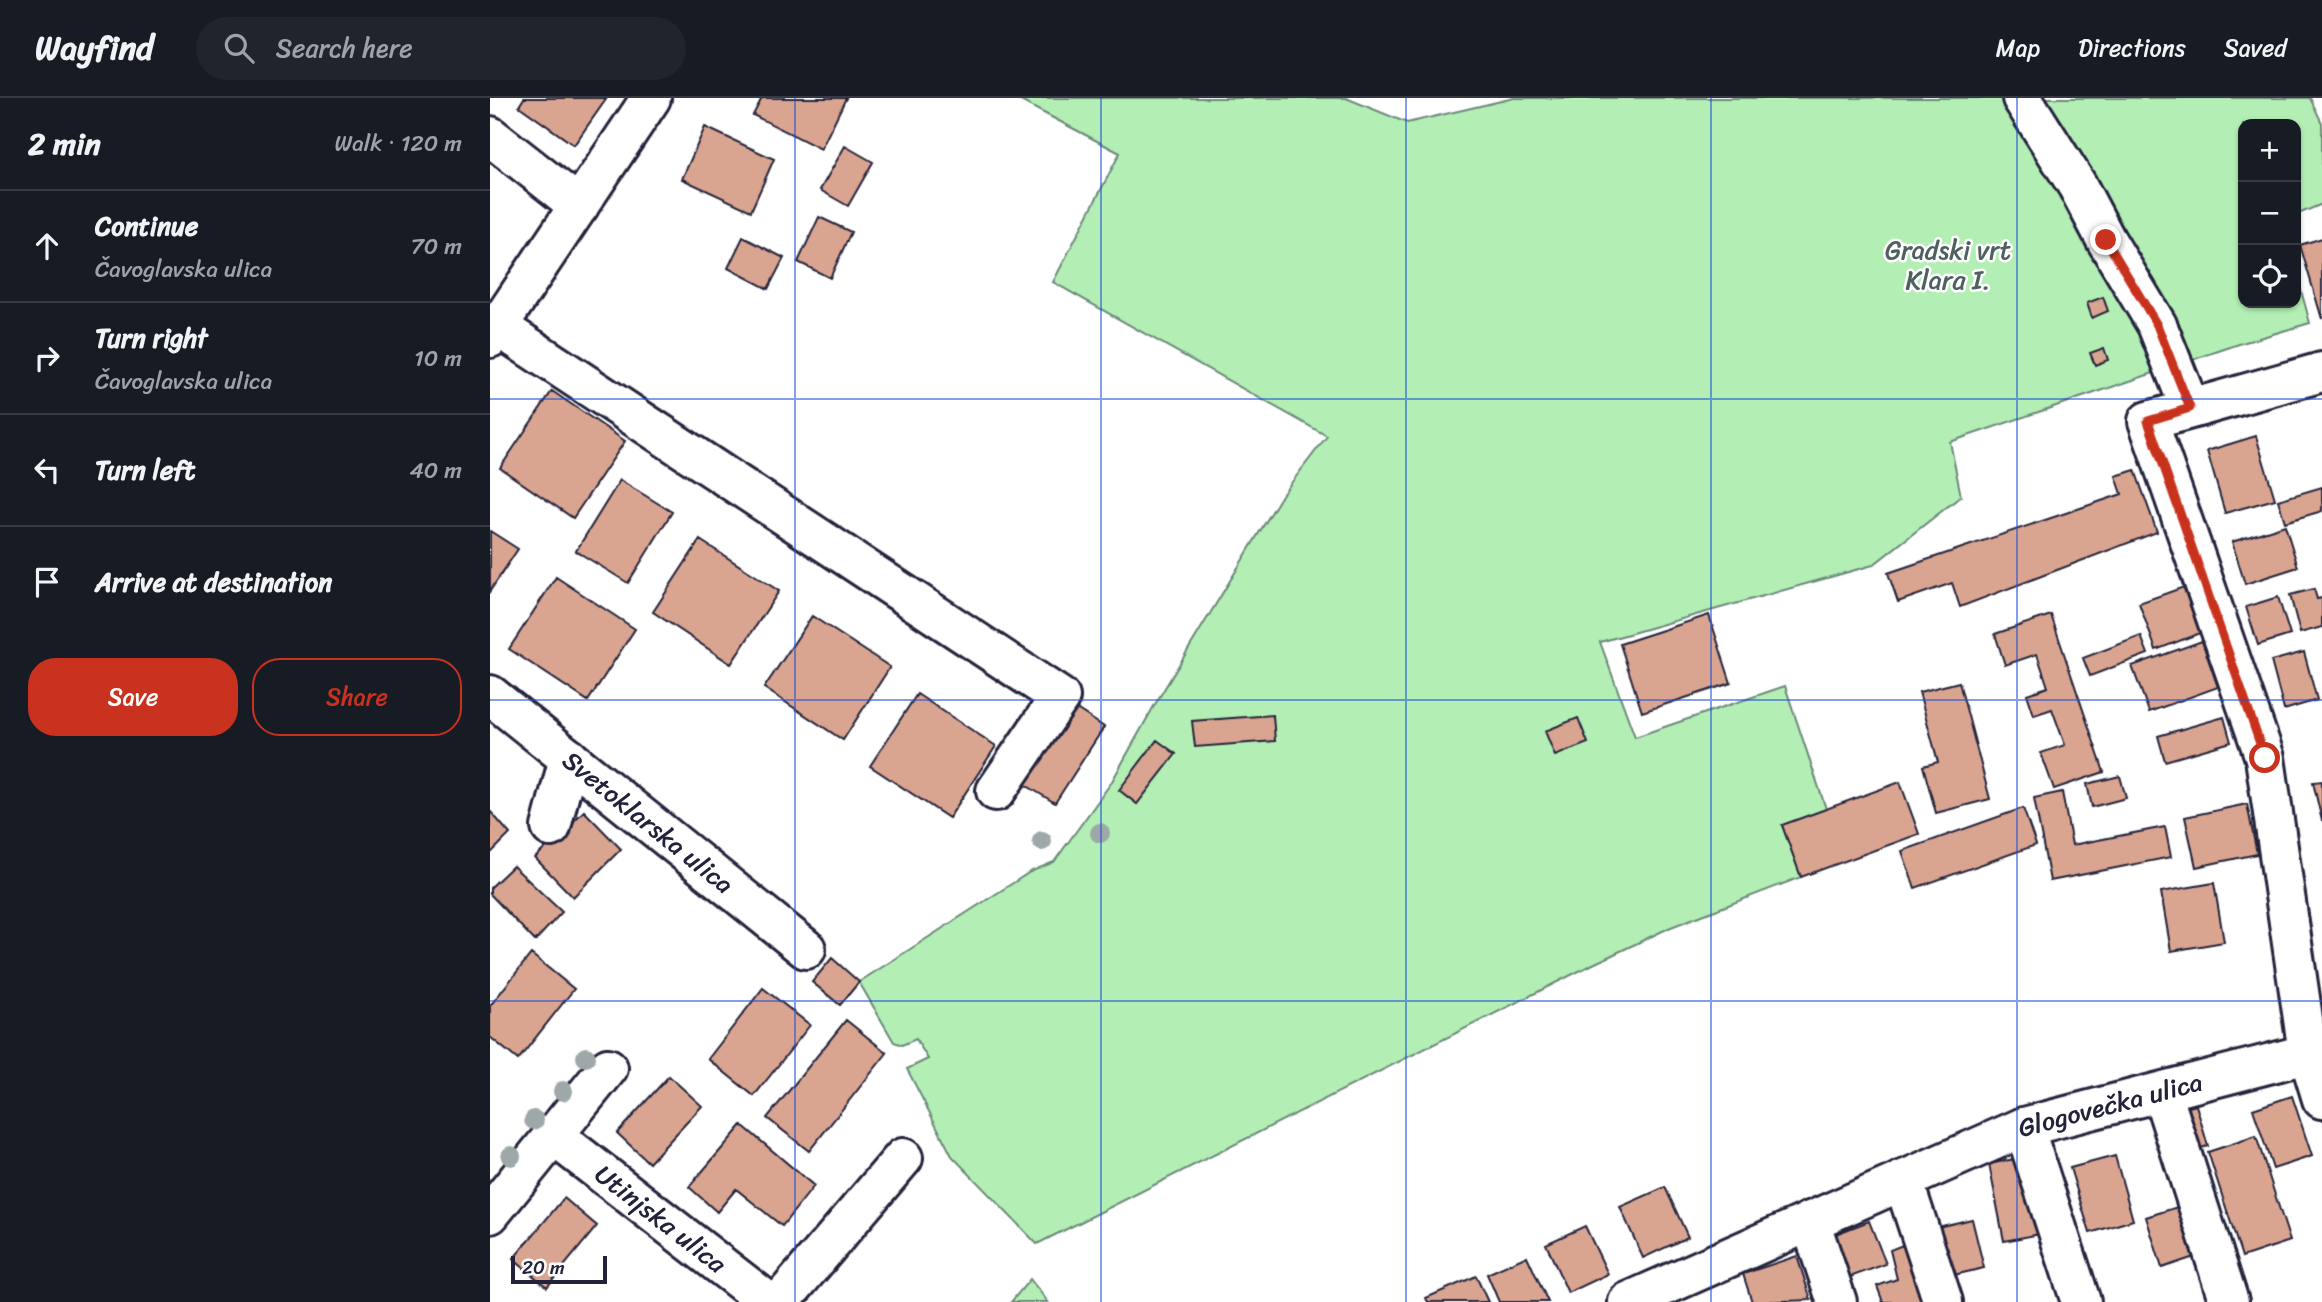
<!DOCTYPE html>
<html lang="en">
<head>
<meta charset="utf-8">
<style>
  body { margin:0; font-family:Sriracha,sans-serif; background:#20242c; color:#f1f3f6 }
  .controls { position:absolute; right:21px; top:21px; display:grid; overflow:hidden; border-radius:14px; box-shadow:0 2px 5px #0004 }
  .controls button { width:63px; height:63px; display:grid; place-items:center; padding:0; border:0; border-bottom:2px solid #363941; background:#171b24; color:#f1f3f6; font:35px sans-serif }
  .scale { position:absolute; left:21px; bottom:18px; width:96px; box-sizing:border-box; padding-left:7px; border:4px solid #22223b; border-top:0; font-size:19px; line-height:24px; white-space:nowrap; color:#22223b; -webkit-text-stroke:5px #fff; paint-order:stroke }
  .stop { position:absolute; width:21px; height:21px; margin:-16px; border:5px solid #c8321e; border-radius:50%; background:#fff }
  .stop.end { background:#c8321e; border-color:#fff; box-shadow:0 2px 7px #0008 }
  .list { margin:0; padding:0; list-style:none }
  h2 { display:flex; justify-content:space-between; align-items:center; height:91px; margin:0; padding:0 28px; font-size:30px }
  h2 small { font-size:23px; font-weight:400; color:#9ea1a6 }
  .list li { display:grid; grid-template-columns:46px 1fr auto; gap:21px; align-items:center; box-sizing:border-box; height:112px; padding:0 28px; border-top:2px solid #363941 }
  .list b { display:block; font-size:26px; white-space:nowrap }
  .list p { margin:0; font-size:23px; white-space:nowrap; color:#9ea1a6 }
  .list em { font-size:23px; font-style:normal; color:#9ea1a6 }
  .actions { display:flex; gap:14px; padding:21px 28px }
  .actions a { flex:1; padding:16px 0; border:2px solid #c8321e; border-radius:28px; text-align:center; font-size:24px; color:#c8321e }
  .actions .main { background:#c8321e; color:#fff }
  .icon { flex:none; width:38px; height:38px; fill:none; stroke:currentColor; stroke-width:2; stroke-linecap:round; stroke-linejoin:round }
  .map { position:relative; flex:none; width:1832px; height:1204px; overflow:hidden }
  header { display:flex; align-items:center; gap:42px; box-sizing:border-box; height:98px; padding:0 35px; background:#171b24; border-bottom:2px solid #363941 }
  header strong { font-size:33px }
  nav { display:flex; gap:38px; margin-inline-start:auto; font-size:24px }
  .search { width:490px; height:63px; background:#20242c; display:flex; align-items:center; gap:18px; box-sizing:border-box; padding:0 24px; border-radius:38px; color:#9ea1a6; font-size:26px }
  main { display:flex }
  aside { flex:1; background:#171b24 }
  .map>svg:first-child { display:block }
  .green { fill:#b3efb5; stroke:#6a8878; stroke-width:2 }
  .building { fill:#daa590; stroke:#22223b; stroke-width:2 }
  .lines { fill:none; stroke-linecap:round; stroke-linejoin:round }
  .minor-casing { stroke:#22223b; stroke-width:44 }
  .minor { stroke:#fff; stroke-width:38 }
  .tree { fill:#9ea8a8 }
  .route { stroke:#c8321e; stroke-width:9 }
  .grid { fill:none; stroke:#1d4ed8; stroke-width:2; stroke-opacity:0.55 }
  .labels { text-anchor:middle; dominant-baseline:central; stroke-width:5; stroke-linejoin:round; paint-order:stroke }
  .park-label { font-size:26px; fill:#4e6060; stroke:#fff }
  .street-label { font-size:26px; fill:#22223b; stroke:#fff }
</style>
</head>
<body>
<header>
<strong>Wayfind</strong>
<div class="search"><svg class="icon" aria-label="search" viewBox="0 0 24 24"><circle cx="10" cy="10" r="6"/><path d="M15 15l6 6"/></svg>Search here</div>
<nav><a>Map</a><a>Directions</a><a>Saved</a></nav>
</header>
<main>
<aside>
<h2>2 min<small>Walk · 120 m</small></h2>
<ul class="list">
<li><svg class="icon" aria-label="ahead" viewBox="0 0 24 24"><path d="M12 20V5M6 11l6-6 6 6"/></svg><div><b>Continue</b><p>Čavoglavska ulica</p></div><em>70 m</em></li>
<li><svg class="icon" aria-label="right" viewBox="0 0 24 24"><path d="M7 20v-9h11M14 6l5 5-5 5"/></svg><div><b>Turn right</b><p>Čavoglavska ulica</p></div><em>10 m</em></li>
<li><svg class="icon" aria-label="left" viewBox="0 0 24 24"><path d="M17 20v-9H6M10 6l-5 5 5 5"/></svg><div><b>Turn left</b></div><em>40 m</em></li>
<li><svg class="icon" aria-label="arrive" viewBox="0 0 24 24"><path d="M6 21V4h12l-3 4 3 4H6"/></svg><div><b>Arrive at destination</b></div></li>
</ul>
<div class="actions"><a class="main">Save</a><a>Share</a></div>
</aside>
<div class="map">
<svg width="1832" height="1204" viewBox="0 0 1832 1204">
  <rect width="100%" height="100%" fill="#fff"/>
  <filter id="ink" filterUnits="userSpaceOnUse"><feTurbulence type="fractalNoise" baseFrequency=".0143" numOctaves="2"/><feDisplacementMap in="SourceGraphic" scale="14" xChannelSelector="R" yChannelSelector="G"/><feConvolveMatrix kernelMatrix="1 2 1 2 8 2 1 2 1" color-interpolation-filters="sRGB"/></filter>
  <g filter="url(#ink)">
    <path class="green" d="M 525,0 L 856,0 L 917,25 L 1024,0 L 1820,0 L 1832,25 L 1832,106 L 1806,117 L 1806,26 L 1753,26 L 1753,205 L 1806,205 L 1806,174 L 1820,225 L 1752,245 L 1460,344 L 1471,398 L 1383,467 L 1110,544 L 1145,639 L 1295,588 L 1336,711 L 1292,727 L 1311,779 L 1181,829 L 1099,868 L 547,1146 L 462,1058 L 417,971 L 438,961 L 426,941 L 412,947 L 404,944 L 369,884 L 540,774 L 564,764 L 621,685 L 664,608 L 792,397 L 837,338 L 563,184 L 630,55 Z
      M 540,1181 L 558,1204 L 521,1204 Z"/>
    <path class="building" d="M 34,0 L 117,0 L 84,47 L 29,8 Z
      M 272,0 L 356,0 L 331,51 L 263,17 Z
      M 215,29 L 284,61 L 261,113 L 192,81 Z
      M 355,48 L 383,64 L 358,108 L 330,92 Z
      M 329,119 L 361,134 L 340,180 L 308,164 Z
      M 253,139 L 294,160 L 278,191 L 238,170 Z
      M 1832,140 L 1832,221 L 1810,147 Z
      M 1613,199 L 1618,213 L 1602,220 L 1597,205 Z
      M 1614,250 L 1618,262 L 1605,267 L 1600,255 Z
      M 62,293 L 135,343 L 83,420 L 10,370 Z
      M 1766,338 L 1785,401 L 1735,415 L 1717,353 Z
      M 1645,372 L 1667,434 L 1470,509 L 1462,485 L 1408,504 L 1398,475 L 1632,396 L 1626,378 Z
      M 130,382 L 182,414 L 138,485 L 86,453 Z
      M 1832,389 L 1832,413 L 1795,424 L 1788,402 Z
      M 1795,427 L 1808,469 L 1755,486 L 1742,444 Z
      M 0,433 L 28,451 L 0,493 Z
      M 210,442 L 289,493 L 241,566 L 163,514 Z
      M 66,479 L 145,531 L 98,603 L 19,551 Z
      M 1694,489 L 1710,535 L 1666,552 L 1649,505 Z
      M 1824,491 L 1827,501 L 1832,500 L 1832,529 L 1810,535 L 1800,497 Z
      M 1788,499 L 1800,537 L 1768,547 L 1756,509 Z
      M 1219,517 L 1241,585 L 1152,614 L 1130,546 Z
      M 1561,517 L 1614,674 L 1564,691 L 1551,655 L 1575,647 L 1562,611 L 1544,617 L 1537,596 L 1558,589 L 1547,556 L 1515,567 L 1505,536 Z
      M 322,518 L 400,569 L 353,642 L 274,590 Z
      M 1651,538 L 1658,556 L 1600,578 L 1593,560 Z
      M 1712,543 L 1728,589 L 1659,614 L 1642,568 Z
      M 1814,554 L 1827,602 L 1794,612 L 1781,563 Z
      M 1469,584 L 1500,701 L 1446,715 L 1433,668 L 1448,664 L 1429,594 Z
      M 427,596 L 506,648 L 459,720 L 380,668 Z
      M 579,606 L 614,629 L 565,705 L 529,683 Z
      M 783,617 L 785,643 L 705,649 L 702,623 Z
      M 1734,619 L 1741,644 L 1675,663 L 1668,638 Z
      M 1088,620 L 1098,645 L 1065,658 L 1055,633 Z
      M 667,642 L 686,656 L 647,706 L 629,692 Z
      M 1630,678 L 1636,700 L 1602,709 L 1597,686 Z
      M 1832,683 L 1832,723 L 1823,684 Z
      M 1410,684 L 1429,736 L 1311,779 L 1292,727 Z
      M 1572,694 L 1582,747 L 1675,729 L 1681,759 L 1560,783 L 1544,700 Z
      M 1757,706 L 1767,756 L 1706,769 L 1695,719 Z
      M 1533,710 L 1546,747 L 1425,790 L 1412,753 Z
      M 0,713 L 20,736 L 0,756 Z
      M 94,713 L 131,751 L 83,799 L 45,760 Z
      M 23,768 L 72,814 L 45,843 L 0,796 L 0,790 Z
      M 1724,785 L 1734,844 L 1681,853 L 1671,794 Z
      M 41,856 L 84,891 L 28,962 L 0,939 L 0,908 Z
      M 342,860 L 369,884 L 350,907 L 322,884 Z
      M 273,890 L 320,927 L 264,998 L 218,961 Z
      M 356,922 L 397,955 L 319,1053 L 277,1020 Z
      M 179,978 L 212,1008 L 159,1065 L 127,1035 Z
      M 1802,998 L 1822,1058 L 1783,1071 L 1763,1011 Z
      M 1706,1007 L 1718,1048 L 1697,1054 L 1685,1013 Z
      M 252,1027 L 324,1088 L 292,1128 L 246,1091 L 227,1114 L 199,1089 Z
      M 1766,1038 L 1800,1143 L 1752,1159 L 1718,1054 Z
      M 1625,1058 L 1643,1122 L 1600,1135 L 1580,1070 Z
      M 1535,1059 L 1550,1136 L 1514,1143 L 1499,1066 Z
      M 1175,1089 L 1198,1139 L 1153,1160 L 1130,1109 Z
      M 74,1100 L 107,1128 L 57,1189 L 23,1161 Z
      M 1694,1107 L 1710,1157 L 1672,1170 L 1656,1119 Z
      M 1482,1121 L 1494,1170 L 1451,1180 L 1439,1131 Z
      M 1379,1123 L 1396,1166 L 1360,1179 L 1343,1137 Z
      M 1095,1128 L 1118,1176 L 1078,1195 L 1056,1146 Z
      M 1425,1142 L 1436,1204 L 1393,1204 L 1387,1188 L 1407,1181 L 1400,1152 Z
      M 1037,1158 L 1058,1204 L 1009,1204 L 997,1176 Z
      M 1307,1158 L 1321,1202 L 1262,1204 L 1253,1176 Z
      M 986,1178 L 998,1204 L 938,1204 L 936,1200 Z"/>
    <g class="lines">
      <defs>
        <g id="minor">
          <path d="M 1532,0 L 1587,87 L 1616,142 L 1667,227 L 1700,310"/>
          <path d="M 0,38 L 89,108"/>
          <path d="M 7,228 L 570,599 L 506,693"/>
          <path d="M 0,240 L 161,0"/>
          <path d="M 1832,274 L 1658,323 L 1775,660 L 1818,955 L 1832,1001"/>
          <path id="s1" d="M 0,597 L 316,851"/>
          <path d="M 61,729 L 79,660"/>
          <path d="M 1672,995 L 1739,1204"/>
          <path d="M 1534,1029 L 1591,1204"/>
          <path id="s2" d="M 64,1038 L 278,1204"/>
          <path d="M 1413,1082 L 1453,1204"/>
          <path d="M 0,1116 L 118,970"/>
          <path d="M 1320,1123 L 1347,1204"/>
          <path d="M 290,1204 L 413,1060"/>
          <path id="s3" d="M 1138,1204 L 1534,1029 L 1832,952"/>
        </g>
      </defs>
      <use href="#minor" class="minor-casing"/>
      <use href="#minor" class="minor"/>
    </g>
    <g class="tree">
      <circle cx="610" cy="735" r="10"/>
      <circle cx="552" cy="743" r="10"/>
      <circle cx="96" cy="959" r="10"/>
      <circle cx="73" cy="993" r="10"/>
      <circle cx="44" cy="1022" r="10"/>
      <circle cx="21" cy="1058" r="10"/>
    </g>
  </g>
  <g class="lines" filter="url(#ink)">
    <path class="route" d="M 1616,142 L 1667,227 L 1700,310 L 1658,323 L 1775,660"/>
  </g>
  <path class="grid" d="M 305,0 L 305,1204M 611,0 L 611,1204M 916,0 L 916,1204M 1221,0 L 1221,1204M 1527,0 L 1527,1204M 0,301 L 1832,301M 0,602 L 1832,602M 0,903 L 1832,903"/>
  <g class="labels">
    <g class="park-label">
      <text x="1458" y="152">Gradski vrt<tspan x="1458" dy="30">Klara I.</tspan></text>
    </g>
    <g class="street-label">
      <text stroke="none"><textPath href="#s1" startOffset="203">Svetoklarska ulica</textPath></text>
      <text stroke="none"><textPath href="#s3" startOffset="522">Glogovečka ulica</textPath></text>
      <text stroke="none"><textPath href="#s2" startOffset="135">Utinjska ulica</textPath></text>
    </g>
  </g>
</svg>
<div class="controls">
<button>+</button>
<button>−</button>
<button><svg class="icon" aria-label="locate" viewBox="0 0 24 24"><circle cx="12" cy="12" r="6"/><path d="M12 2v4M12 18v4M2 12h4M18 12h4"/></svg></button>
</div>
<div class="scale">20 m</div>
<div class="stop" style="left:1775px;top:660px"></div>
<div class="stop end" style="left:1616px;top:142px"></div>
</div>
</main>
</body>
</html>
